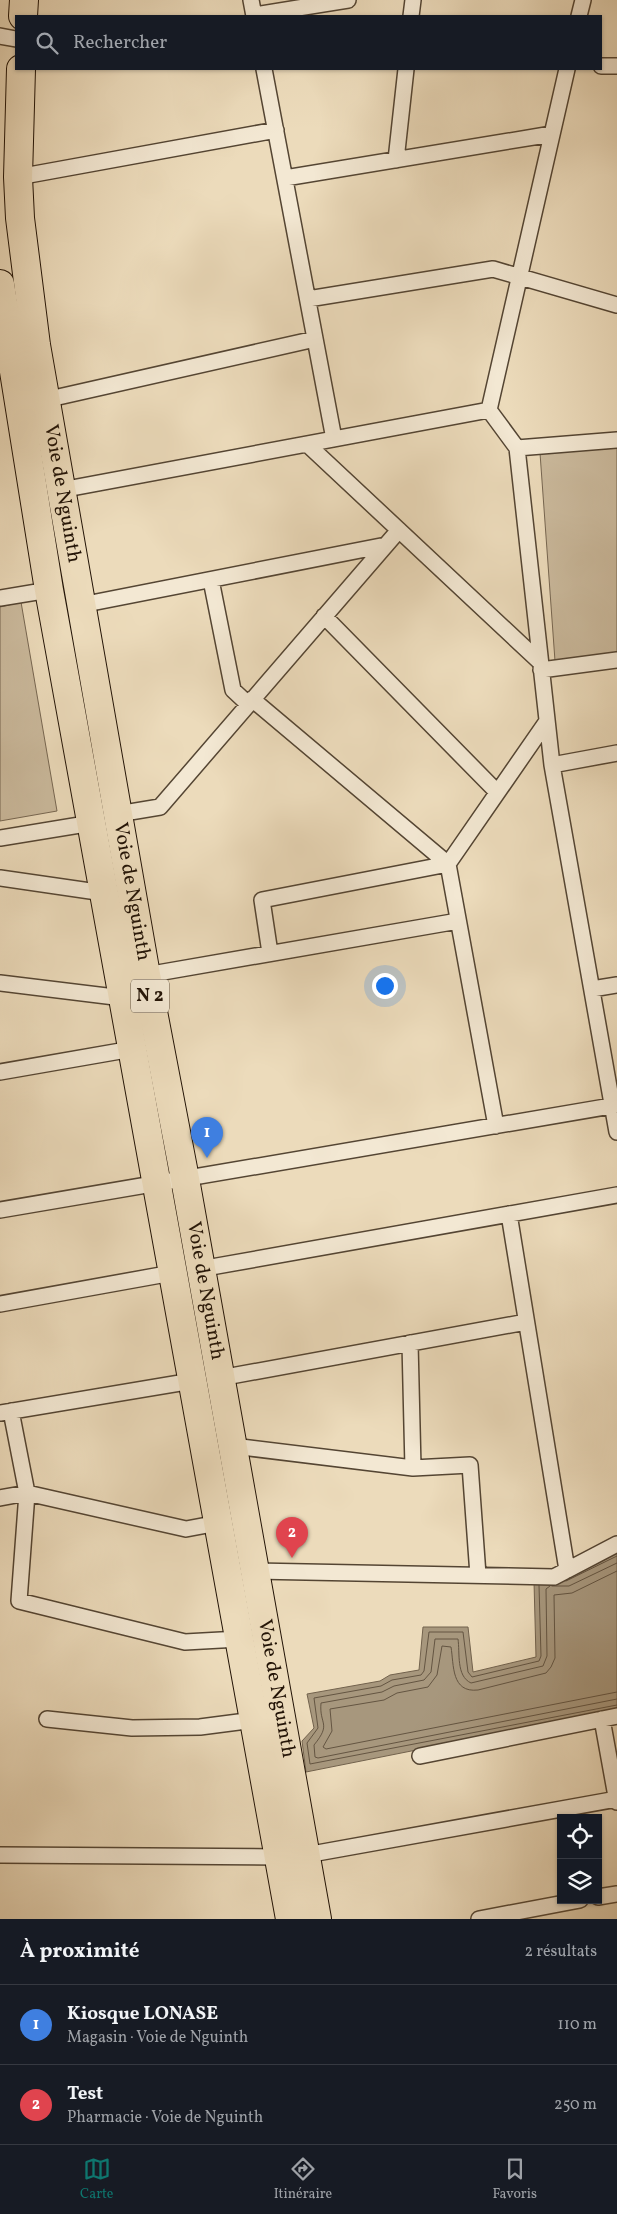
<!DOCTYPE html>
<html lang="fr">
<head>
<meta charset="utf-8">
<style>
  body { margin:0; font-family:Vollkorn,serif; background:#242831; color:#f1f3f6 }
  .controls { position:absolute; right:15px; bottom:15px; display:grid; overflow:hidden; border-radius:0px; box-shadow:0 1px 4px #0004 }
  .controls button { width:45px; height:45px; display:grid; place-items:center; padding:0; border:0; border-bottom:1px solid #363941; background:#171b24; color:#f1f3f6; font:25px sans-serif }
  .you { position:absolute; left:384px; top:985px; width:18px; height:18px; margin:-12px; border:4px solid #fff; border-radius:50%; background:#1a73e8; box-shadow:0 0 0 8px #1a73e833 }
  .badge { display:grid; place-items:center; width:32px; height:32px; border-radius:50%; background:#0f766e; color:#fff; font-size:16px; font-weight:700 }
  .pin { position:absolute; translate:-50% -41px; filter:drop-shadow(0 1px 2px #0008) }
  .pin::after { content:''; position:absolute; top:26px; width:18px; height:15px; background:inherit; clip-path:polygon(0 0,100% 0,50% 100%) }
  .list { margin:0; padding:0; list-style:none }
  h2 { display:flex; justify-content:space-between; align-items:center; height:65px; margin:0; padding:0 20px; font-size:21px }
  h2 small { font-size:16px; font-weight:400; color:#9ea1a6 }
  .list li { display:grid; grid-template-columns:32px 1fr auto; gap:15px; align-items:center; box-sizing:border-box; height:80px; padding:0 20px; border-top:1px solid #363941 }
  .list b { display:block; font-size:19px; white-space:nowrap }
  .list p { margin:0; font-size:16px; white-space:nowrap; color:#9ea1a6 }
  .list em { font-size:16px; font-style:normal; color:#9ea1a6 }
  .icon { flex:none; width:28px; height:28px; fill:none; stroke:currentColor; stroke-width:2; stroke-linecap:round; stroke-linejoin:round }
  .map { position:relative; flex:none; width:617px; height:1919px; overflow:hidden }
  .search { position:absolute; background:#171b24; box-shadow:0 1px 4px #0004; left:15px; right:15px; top:15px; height:55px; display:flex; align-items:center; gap:12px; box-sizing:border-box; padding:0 18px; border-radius:0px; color:#9ea1a6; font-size:19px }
  .sheet { height:225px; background:#171b24 }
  nav { display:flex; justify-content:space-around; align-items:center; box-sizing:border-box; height:70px; border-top:1px solid #363941; background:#171b24; font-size:14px; color:#9ea1a6 }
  nav a { display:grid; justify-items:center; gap:2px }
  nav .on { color:#0f766e }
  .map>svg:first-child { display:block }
  .green { fill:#cab99c; stroke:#766651 }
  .water { fill:#a7977d; stroke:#72624d }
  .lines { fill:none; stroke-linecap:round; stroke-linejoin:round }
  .shore { stroke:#645542; stroke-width:1 }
  .street-casing { stroke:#544533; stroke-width:18 }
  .highway-casing { stroke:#221306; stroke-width:30 }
  .street { stroke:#f3e8d3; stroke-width:15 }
  .highway { stroke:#ecdbbb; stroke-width:28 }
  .labels { text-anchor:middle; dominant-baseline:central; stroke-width:4.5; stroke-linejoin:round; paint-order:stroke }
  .shield { fill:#f3e8d3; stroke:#615344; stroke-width:1 }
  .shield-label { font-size:19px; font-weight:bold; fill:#221306 }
  .street-label { font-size:20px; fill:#221306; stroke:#f3e8d3 }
</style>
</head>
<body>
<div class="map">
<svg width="617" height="1919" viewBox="0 0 617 1919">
  <rect width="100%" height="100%" fill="#ecdbbb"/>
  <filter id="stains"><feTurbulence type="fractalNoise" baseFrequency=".004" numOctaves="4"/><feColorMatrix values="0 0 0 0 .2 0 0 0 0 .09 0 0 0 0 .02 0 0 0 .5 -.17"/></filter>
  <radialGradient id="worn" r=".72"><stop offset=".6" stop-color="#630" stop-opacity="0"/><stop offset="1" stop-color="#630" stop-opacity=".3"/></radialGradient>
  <path class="green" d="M 617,448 L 617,653 L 555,661 L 540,453 Z
    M 21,602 L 57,811 L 0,821 L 0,607 Z"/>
  <path class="water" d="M 617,1550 L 617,1710 L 306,1772 L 302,1741 L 314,1728 L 307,1694 L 380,1681 L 390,1675 L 419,1670 L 423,1627 L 468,1627 L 473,1672 L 536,1657 L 534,1582 Z"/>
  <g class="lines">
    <path class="shore" d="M 617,1571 L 572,1593 L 554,1595 L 555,1658 L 551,1667 L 546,1673 L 478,1690 C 451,1693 454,1665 451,1647 L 442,1646 L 437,1675 L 428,1687 L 397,1693 L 384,1700 L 330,1709 L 332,1731 L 323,1747 L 326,1749 L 617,1692
      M 566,1581 L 617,1556
      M 539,1585 L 541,1656 L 539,1661 L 472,1677 L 468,1672 L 463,1632 L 429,1632 L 424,1671 L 421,1675 L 392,1680 L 381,1686 L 314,1698 L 318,1728 L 307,1743 L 310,1764 L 617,1705
      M 550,1586 L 546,1589 L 547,1656 L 543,1666 L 471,1683 C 456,1676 460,1653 458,1639 L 435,1639 L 431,1672 L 424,1680 L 394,1686 L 382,1692 L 321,1703 C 319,1725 332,1723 314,1745 L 315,1757 L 318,1758 L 617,1699
      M 552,1586 L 569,1586 L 617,1563"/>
    <defs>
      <path id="street" d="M 251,0 L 254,16
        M 254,15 L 348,0
        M 411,16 L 413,0
        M 579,16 L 583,0
        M 0,36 L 16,39
        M 601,66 L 617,66
        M 264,69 L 334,439
        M 567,69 L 489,410 L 517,448 L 552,765 L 617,1132
        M 396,160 L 406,69
        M 18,177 L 276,130
        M 285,178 L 552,134
        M 308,299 L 493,269 L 617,305
        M 45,400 L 315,339
        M 307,444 L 541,663
        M 517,448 L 617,440
        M 61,490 L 489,410
        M 211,580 L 233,690 L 248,704
        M 0,598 L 49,590
        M 81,605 L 386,545
        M 324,616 L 497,792
        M 541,670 L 617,660
        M 252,699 L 448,864 L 496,1126
        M 552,765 L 617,753
        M 118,814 L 160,807 L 399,530
        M 0,838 L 92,823
        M 0,878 L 104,893
        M 270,953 L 262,900 L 448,864 L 547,721
        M 146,975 L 458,921
        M 0,983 L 123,998
        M 592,989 L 617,985
        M 0,1072 L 132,1049
        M 0,1210 L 617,1105
        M 509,1214 L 567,1570
        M 200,1269 L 617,1195
        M 0,1304 L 172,1273
        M 410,1343 L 413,1468
        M 220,1378 L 526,1322
        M 11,1411 L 27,1493 L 19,1601 L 185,1642 L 239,1639
        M 0,1413 L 192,1381
        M 233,1446 L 413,1468 L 470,1465 L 478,1575
        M 0,1498 L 27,1493 L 186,1529 L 218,1523
        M 255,1571 L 554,1577 L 617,1544
        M 47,1719 L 132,1728 L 200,1727 L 254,1720
        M 602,1719 L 617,1802
        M 420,1756 L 617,1716
        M 0,1855 L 279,1857
        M 306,1855 L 617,1799
        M 598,1897 L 617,1894
        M 479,1919 L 580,1900"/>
      <g id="highway">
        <path d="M 23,16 L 24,0"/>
        <path id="s1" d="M 21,69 L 18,177 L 20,218 L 36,345 L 146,975 L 185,1179 L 317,1919"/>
        <path d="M 0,284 L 49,590 L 290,1919"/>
      </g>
    </defs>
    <use href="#street" class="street-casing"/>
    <use href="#highway" class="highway-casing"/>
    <use href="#street" class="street"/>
    <use href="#highway" class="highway"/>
  </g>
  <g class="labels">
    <rect class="shield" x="131" y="979.5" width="38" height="33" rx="4"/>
    <g class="shield-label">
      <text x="150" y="996">N 2</text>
    </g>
    <g class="street-label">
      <text stroke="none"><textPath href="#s1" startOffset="428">Voie de Nguinth</textPath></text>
      <text stroke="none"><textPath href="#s1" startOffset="832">Voie de Nguinth</textPath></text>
      <text stroke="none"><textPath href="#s1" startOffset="1238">Voie de Nguinth</textPath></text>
      <text stroke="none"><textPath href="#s1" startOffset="1642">Voie de Nguinth</textPath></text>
    </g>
  </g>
  <rect width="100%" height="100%" filter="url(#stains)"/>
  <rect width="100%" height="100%" fill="url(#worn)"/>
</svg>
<div class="controls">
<button><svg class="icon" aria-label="locate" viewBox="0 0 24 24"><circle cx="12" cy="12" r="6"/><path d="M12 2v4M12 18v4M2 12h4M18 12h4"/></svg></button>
<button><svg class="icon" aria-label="layers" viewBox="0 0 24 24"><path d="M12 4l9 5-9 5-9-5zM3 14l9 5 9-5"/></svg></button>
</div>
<div class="you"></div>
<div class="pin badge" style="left:207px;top:1158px;background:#3f7fe0">1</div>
<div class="pin badge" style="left:292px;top:1558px;background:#e0444e">2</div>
<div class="search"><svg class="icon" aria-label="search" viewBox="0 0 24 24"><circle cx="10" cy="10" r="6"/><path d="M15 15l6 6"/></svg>Rechercher</div>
</div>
<section class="sheet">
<h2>À proximité<small>2 résultats</small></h2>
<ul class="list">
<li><span class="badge" style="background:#3f7fe0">1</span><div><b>Kiosque LONASE</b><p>Magasin · Voie de Nguinth</p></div><em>110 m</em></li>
<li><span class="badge" style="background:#e0444e">2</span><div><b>Test</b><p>Pharmacie · Voie de Nguinth</p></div><em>250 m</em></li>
</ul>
</section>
<nav>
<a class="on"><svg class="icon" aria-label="map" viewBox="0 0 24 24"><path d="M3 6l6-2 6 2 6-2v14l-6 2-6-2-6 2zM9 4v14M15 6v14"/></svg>Carte</a>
<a><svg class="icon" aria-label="directions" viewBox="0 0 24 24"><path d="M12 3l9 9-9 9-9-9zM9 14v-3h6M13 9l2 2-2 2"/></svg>Itinéraire</a>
<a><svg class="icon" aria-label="saved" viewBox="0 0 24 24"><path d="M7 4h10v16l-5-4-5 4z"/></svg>Favoris</a>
</nav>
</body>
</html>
